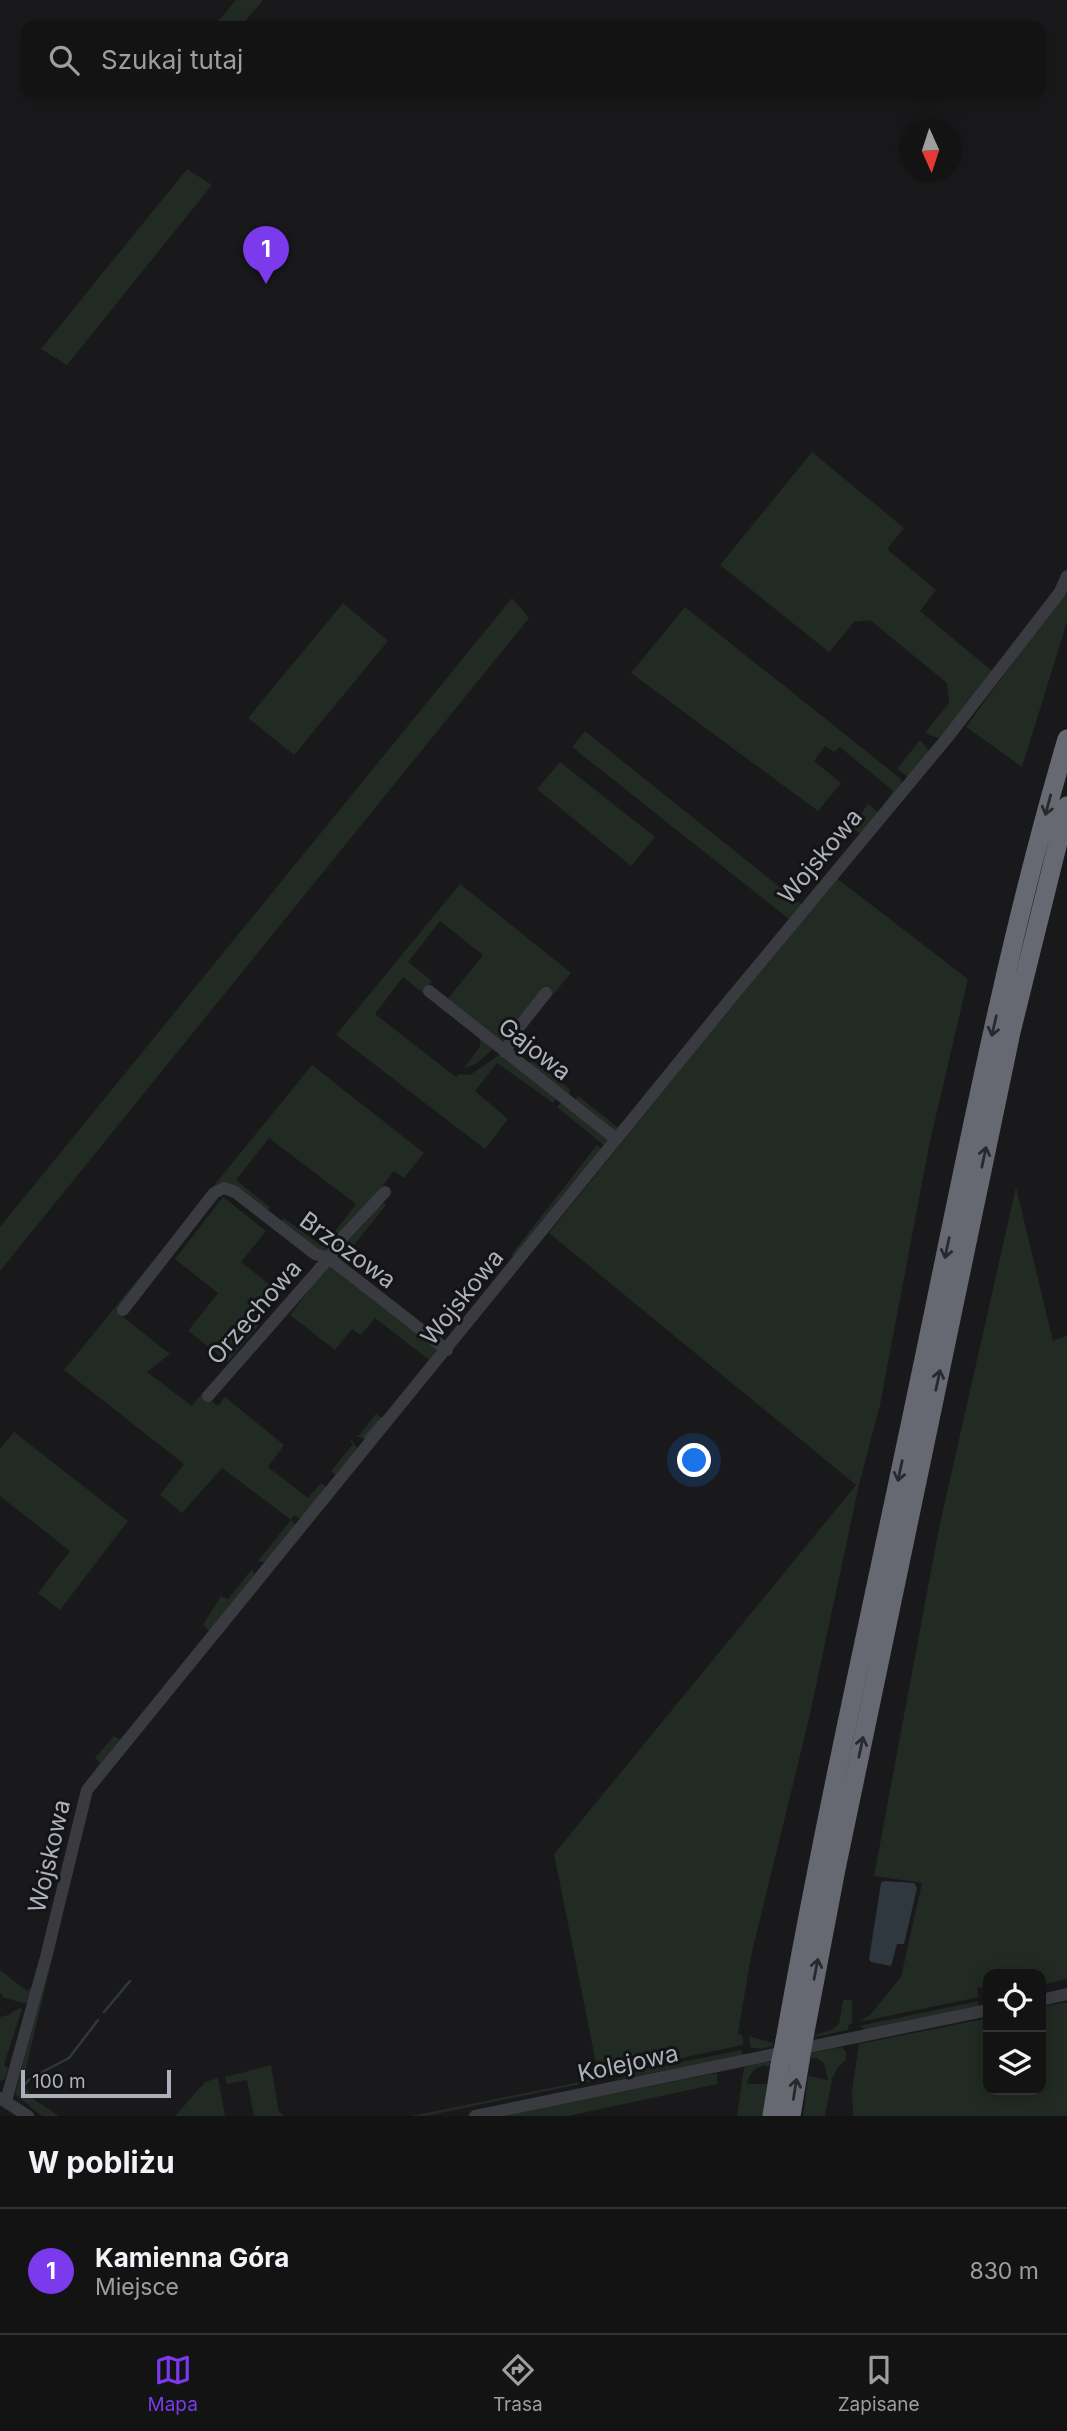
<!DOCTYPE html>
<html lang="pl">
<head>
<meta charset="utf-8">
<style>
  body { margin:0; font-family:Inter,sans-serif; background:#202022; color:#f1f3f6 }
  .controls { position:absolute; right:21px; bottom:21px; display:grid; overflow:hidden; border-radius:14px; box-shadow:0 4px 18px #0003 }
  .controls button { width:63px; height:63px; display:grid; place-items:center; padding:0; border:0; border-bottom:2px solid #323234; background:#131314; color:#f1f3f6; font:35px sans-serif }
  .compass { position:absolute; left:899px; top:119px; width:63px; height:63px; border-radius:50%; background:#131314; box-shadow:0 4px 18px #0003; rotate:177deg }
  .scale { position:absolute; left:21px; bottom:18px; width:150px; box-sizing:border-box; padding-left:7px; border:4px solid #acb0bb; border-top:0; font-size:19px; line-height:24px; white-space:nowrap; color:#acb0bb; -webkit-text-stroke:5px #141416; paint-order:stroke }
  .you { position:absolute; left:695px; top:1461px; width:24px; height:24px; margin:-18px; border:5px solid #fff; border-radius:50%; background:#1a73e8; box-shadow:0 0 0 10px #1a73e833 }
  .badge { display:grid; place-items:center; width:46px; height:46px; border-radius:50%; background:#7c3aed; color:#fff; font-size:23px; font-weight:700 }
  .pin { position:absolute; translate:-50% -58px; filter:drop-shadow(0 2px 4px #0008) }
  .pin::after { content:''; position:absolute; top:37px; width:24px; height:21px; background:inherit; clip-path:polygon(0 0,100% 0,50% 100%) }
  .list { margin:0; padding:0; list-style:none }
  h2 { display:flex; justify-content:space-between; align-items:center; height:91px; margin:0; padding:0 28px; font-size:30px }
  h2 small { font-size:23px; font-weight:400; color:#9d9ea0 }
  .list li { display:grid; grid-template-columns:46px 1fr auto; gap:21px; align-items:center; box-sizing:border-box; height:126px; padding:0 28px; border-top:2px solid #323234 }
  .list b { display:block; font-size:26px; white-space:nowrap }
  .list p { margin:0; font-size:23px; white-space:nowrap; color:#9d9ea0 }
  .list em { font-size:23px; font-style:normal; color:#9d9ea0 }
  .icon { flex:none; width:38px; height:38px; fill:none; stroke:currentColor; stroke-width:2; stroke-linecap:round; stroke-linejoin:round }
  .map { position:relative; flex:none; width:1067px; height:2116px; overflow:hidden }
  .search { position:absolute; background:#131314; box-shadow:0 4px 18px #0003; left:21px; right:21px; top:21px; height:77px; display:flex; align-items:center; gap:18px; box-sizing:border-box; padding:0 24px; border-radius:14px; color:#9d9ea0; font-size:26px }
  .sheet { height:217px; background:#131314 }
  nav { display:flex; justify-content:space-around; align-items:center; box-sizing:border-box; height:98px; border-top:2px solid #323234; background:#131314; font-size:19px; color:#9d9ea0 }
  nav a { display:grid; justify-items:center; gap:4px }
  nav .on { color:#7c3aed }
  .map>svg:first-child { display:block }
  .green { fill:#212a23 }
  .water { fill:#2f383f }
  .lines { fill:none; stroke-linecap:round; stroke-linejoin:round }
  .stream { stroke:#2f383f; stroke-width:2.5 }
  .minor { stroke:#3a3b40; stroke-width:12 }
  .highway { stroke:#666971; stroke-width:19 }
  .highway-bridge { stroke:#666971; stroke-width:19 }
  .oneway { stroke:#28292d }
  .labels { text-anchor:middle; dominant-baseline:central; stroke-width:6; stroke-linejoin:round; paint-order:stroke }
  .street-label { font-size:24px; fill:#acb0bb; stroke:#141416 }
</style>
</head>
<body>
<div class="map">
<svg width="1067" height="2116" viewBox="0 0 1067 2116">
  <rect width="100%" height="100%" fill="#19191b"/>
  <path class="green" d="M 236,0 L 263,0 L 241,26 L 214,26 Z
    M 187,169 L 212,185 L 67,365 L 41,349 Z
    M 812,452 L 904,528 L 887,549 L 936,590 L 920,611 L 992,671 L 940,739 L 925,733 L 949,703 L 947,683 L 870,620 L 854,622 L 829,652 L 720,565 Z
    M 1067,588 L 1067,622 L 1022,767 L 966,727 Z
    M 512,598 L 529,618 L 0,1271 L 0,1227 Z
    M 343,603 L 388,641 L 294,755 L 248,718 Z
    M 685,607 L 901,779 L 902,785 L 884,807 L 883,805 L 893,791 L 840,747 L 834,752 L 825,746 L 814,761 L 841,783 L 818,811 L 631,673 Z
    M 585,731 L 802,905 L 789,919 L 572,747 Z
    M 920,740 L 930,752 L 908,777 L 897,769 Z
    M 560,762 L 655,837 L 631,866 L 537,789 Z
    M 868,804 L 879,813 L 860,834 L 851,827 Z
    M 835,877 L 968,979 L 929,1146 L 880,1405 L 859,1485 L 808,1723 L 751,1956 L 738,2033 L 743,2037 L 743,2045 L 635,2068 L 600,2080 L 426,2116 L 411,2116 L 599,2078 L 554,1854 L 856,1485 L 549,1233 Z
    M 460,884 L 571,973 L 551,997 L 545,992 L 502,1045 L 446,1001 L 483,955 L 440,921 L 408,962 L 432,981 L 423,993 L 403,977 L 375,1014 L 456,1077 L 459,1074 L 470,1075 L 499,1055 L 506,1057 L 557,1097 L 553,1103 L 497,1063 L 475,1091 L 508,1119 L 485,1149 L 336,1035 Z
    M 480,1038 L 493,1049 L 476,1064 L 464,1068 L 480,1047 Z
    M 531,1061 L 537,1064 L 571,1090 L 567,1096 L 529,1065 Z
    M 312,1065 L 424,1153 L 404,1178 L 394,1171 L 364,1210 L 337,1235 L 334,1233 L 356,1204 L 269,1138 L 236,1180 L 270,1207 L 266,1213 L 223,1185 L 118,1313 L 170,1354 L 147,1372 L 192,1406 L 202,1393 L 218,1406 L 225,1397 L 284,1445 L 268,1467 L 308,1498 L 321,1483 L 329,1489 L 303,1520 L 294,1515 L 291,1520 L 298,1527 L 266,1563 L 258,1561 L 291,1520 L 222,1468 L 182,1513 L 160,1495 L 184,1464 L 64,1370 Z
    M 578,1096 L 621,1130 L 617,1133 L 573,1102 Z
    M 563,1100 L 608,1139 L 606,1147 L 557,1107 Z
    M 597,1145 L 603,1150 L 517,1259 L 511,1255 Z
    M 1016,1187 L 1053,1341 L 1066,1336 L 1067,1337 L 1067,1979 L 1041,1985 L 1041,1974 L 988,1974 L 988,1996 L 984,1996 L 982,1987 L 977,1988 L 979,1997 L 859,2022 L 870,2015 L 901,1977 L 922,1883 L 874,1876 L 939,1528 Z
    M 223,1197 L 266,1231 L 241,1262 L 278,1291 L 255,1321 L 259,1325 L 228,1362 L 188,1331 L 218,1293 L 175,1259 Z
    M 380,1201 L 386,1205 L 342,1260 L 338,1262 L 336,1252 Z
    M 284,1218 L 322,1246 L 328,1239 L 330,1241 L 328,1251 L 321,1252 L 281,1221 Z
    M 329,1266 L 334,1267 L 438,1348 L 429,1360 L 375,1318 L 361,1335 L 352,1329 L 335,1350 L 290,1315 L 325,1269 Z
    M 376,1414 L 382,1418 L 365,1440 L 355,1435 L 359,1435 Z
    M 14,1432 L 128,1521 L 60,1610 L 38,1593 L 70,1551 L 0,1496 L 0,1449 Z
    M 352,1440 L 358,1450 L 338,1478 L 331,1471 L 353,1444 L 350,1442 Z
    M 252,1569 L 254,1573 L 251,1585 L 211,1632 L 203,1625 L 221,1596 L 228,1599 Z
    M 114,1736 L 120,1740 L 83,1790 L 81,1789 L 100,1763 L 95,1758 Z
    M 62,1917 L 22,2085 L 28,2090 L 32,2098 L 59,2116 L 42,2116 L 15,2094 Z
    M 0,1970 L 27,1991 L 32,1987 L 30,2002 L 23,2003 L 2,1997 L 3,1994 L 0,1993 Z
    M 843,2000 L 852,2000 L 852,2023 L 849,2024 L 848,2030 L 815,2037 L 814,2035 L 831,2030 L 839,2024 Z
    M 979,2001 L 978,2006 L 866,2030 L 859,2026 Z
    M 1067,2002 L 1067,2116 L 853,2116 L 852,2090 L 859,2044 L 988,2018 L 988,2090 L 1041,2090 L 1041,2007 Z
    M 19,2008 L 22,2009 L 4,2065 L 8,2069 L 4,2080 L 0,2081 L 0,2017 L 8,2015 Z
    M 749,2036 L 773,2043 L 773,2046 L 760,2049 L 750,2047 Z
    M 842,2047 L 846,2052 L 846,2060 L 838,2067 L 832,2079 L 825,2116 L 803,2116 L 808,2076 L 828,2080 L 824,2063 L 816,2058 L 811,2059 L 811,2053 Z
    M 742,2050 L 742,2056 L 615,2080 L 636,2071 Z
    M 770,2061 L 769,2068 L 764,2065 C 754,2069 749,2073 747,2084 L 767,2084 L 763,2116 L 737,2116 L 744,2067 Z
    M 271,2065 L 279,2113 L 282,2113 L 283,2116 L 254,2116 L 247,2080 L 227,2084 L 225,2077 Z
    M 717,2073 L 717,2084 L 568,2116 L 501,2116 Z
    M 218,2078 L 225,2116 L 175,2116 L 205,2082 Z"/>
  <path class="water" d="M 883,1881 L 914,1883 L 917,1888 L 904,1944 L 897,1944 L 891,1966 L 871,1962 L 869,1959 L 881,1883 Z"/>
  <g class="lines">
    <path class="stream" d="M 365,1437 L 382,1418
      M 104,2012 L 130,1981
      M 24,2085 L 31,2078 L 69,2058 L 98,2020"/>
    <path class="minor" d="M 429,991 L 616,1139
      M 505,1052 L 519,1027 L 546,993
      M 123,1310 L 214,1193 L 224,1188 L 235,1192 L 315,1254 L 329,1258 L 447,1350
      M 208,1396 L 329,1258 L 340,1240 L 385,1192
      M 1041,2000 L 1067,1994
      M 0,2098 L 28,2116
      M 6,2101 L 46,1957 L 87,1790 L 731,998 L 947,738 L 1060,592 L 1067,576
      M 475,2116 L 988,2010"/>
    <path class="highway" d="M 804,2037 L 836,1869 L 1011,1032 L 1067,806
      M 785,2041 C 824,1819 874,1599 920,1378 C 965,1164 1005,949 1067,739
      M 772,2116 L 780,2065
      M 791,2116 L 800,2061"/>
    <path class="highway-bridge" d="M 800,2061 L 804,2037
      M 780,2065 L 785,2041"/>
  </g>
  <defs><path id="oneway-shaft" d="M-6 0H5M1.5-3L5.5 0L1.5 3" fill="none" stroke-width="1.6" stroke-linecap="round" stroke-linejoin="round" transform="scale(1.75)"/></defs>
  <g class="oneway">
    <use href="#oneway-shaft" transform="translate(1048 805) rotate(105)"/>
    <use href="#oneway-shaft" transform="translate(994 1026) rotate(103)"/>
    <use href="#oneway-shaft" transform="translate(984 1157) rotate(-78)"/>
    <use href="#oneway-shaft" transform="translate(947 1248) rotate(102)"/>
    <use href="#oneway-shaft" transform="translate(938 1380) rotate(-78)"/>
    <use href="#oneway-shaft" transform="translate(900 1471) rotate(102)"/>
    <use href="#oneway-shaft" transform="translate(861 1747) rotate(-78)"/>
    <use href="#oneway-shaft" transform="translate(816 1969) rotate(-79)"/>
    <use href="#oneway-shaft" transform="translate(795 2089) rotate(-81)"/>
  </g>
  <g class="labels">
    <g class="street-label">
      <text transform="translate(820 856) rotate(-50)">Wojskowa</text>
      <text transform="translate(535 1049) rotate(38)">Gajowa</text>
      <text transform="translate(348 1250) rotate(36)">Brzozowa</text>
      <text transform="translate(462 1297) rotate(-51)">Wojskowa</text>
      <text transform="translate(254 1312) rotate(-49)">Orzechowa</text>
      <text transform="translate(49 1856) rotate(-77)">Wojskowa</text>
      <text transform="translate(628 2063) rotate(-12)">Kolejowa</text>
    </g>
  </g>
</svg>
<div class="controls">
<button><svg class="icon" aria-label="locate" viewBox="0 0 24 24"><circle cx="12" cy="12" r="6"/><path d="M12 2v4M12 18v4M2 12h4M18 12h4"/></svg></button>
<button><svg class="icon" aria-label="layers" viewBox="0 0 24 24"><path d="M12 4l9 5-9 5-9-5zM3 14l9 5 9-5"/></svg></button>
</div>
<svg class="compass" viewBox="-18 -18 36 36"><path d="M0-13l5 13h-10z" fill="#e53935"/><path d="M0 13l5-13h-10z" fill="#9d9ea0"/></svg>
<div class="scale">100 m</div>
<div class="you"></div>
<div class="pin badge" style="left:266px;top:284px">1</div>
<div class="search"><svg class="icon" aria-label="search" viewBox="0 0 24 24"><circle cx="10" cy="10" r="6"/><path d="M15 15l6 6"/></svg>Szukaj tutaj</div>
</div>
<section class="sheet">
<h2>W pobliżu<small></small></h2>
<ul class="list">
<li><span class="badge">1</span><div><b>Kamienna Góra</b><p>Miejsce</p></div><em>830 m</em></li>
</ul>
</section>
<nav>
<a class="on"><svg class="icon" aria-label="map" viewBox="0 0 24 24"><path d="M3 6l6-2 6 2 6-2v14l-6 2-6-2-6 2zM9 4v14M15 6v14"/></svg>Mapa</a>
<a><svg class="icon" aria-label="directions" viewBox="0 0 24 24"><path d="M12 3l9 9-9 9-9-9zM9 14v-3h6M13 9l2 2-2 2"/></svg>Trasa</a>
<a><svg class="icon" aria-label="saved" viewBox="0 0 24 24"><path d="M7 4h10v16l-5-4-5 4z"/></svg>Zapisane</a>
</nav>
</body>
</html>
